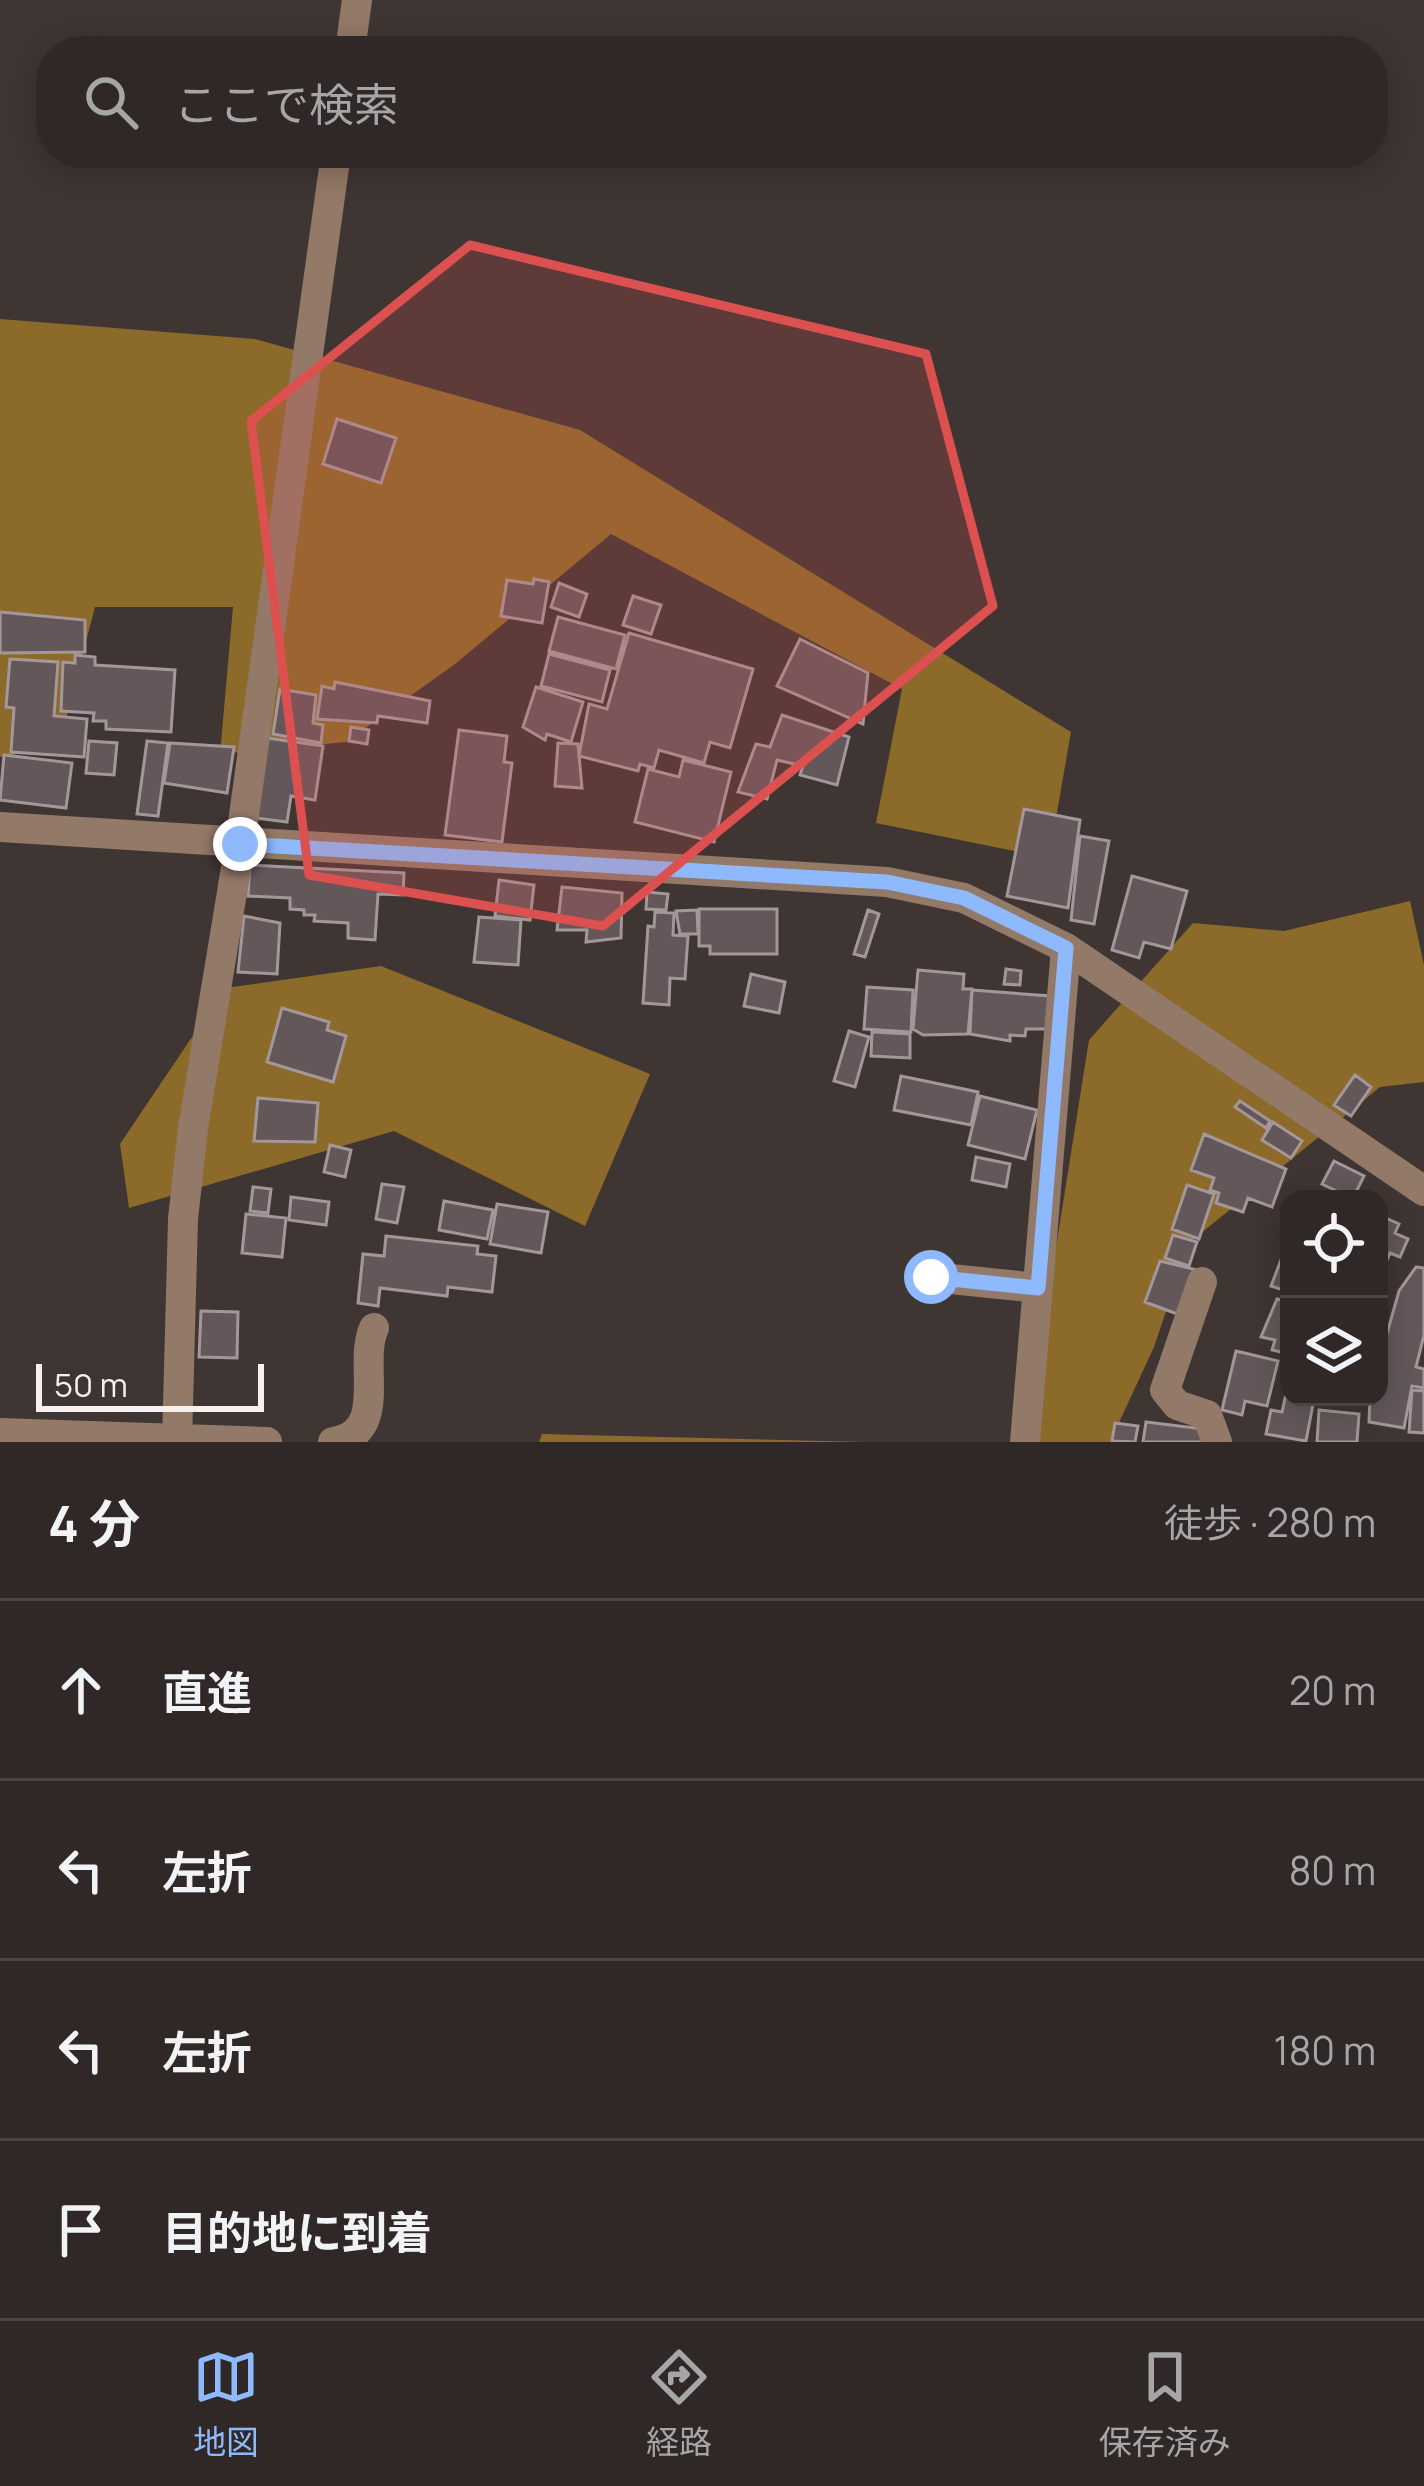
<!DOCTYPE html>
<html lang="ja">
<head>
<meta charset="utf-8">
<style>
  body { margin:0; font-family:Manrope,"Noto Sans JP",sans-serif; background:#37302e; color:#f1f3f6 }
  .controls { position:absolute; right:36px; bottom:36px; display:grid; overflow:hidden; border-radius:24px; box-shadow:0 6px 30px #0003 }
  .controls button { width:108px; height:108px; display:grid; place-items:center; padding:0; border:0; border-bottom:3px solid #4a4443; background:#2f2826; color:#f1f3f6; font:60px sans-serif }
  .scale { position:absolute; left:36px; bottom:30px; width:228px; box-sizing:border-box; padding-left:12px; border:6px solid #f7f0ef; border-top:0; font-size:33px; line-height:42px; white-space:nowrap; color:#f7f0ef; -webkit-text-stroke:9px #3f3533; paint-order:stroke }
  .stop { position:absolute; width:36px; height:36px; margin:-27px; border:9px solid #8eb9fc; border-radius:50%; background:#fff }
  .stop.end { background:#8eb9fc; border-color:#fff; box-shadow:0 3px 12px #0008 }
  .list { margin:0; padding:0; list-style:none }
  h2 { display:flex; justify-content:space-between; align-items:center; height:156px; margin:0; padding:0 48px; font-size:51px }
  h2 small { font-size:39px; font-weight:400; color:#a7a6a7 }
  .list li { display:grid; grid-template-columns:78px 1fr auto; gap:36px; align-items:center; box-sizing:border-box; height:180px; padding:0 48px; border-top:3px solid #4a4443 }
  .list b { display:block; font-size:45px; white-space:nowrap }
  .list em { font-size:39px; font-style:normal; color:#a7a6a7 }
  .icon { flex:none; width:66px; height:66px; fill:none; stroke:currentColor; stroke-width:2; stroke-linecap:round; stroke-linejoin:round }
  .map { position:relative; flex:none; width:1424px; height:1442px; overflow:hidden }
  .search { position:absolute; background:#2f2826; box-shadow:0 6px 30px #0003; left:36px; right:36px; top:36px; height:132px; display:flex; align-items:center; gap:30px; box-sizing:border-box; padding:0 42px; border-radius:48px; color:#a7a6a7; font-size:45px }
  .sheet { height:876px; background:#2f2826 }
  nav { display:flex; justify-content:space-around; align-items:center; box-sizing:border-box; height:168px; border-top:3px solid #4a4443; background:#2f2826; font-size:33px; color:#a7a6a7 }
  nav a { display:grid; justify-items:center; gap:6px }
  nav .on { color:#8eb9fc }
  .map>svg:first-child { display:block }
  .forest { fill:#8c6a29 }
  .building { fill:#63575a; stroke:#a49799; stroke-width:3 }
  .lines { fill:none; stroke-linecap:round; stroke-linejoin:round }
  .minor { stroke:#937967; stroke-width:30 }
  .route { stroke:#8eb9fc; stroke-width:15 }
  .marked { fill:#dd5050; fill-opacity:0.2; stroke:#dd5050; stroke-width:9; stroke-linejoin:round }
</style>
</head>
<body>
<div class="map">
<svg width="1424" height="1442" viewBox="0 0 1424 1442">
  <rect width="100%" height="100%" fill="#3f3533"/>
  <path class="forest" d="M 0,319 L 255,339 L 580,430 L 1071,732 L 1049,858 L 876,823 L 902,689 L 611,534 L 455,664 L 346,742 L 220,754 L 233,607 L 95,607 L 59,746 L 0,757 Z
    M 1410,901 L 1424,965 L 1424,1082 L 1380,1087 L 1189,1243 L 1154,1347 L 1110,1442 L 1025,1442 L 1089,1040 L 1193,923 L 1284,931 Z
    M 381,966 L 650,1074 L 585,1226 L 394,1131 L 129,1208 L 120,1144 L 225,988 Z
    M 542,1434 L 866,1442 L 539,1442 Z"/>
  <path class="building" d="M 337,419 L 396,438 L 381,483 L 323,464 Z
    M 534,579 L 549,582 L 542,623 L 501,616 L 507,580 L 533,584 Z
    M 559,583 L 587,594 L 579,617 L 551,607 Z
    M 633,596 L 661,605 L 651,634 L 623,625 Z
    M 0,612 L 85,620 L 85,652 L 0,653 Z
    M 558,617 L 625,635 L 616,669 L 549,651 Z
    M 629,633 L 753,669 L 730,748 L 710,742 L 704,763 L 659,750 L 654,768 L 640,764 L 638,771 L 579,756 L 589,704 L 607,709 Z
    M 800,639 L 868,673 L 863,724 L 777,686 Z
    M 549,654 L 610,670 L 602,702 L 541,686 Z
    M 75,655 L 95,657 L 95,665 L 175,670 L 171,732 L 106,729 L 106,721 L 93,721 L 94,713 L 61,711 L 63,662 L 75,663 Z
    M 10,659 L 58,662 L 54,716 L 87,719 L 84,757 L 11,752 L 14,708 L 6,707 Z
    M 335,682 L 430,701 L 427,723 L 378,716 L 377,723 L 317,719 L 322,686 L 334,689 Z
    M 536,687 L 583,702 L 571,742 L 547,734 L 545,740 L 523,727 Z
    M 280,689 L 316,695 L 313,723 L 323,725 L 321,743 L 273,734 Z
    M 782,715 L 849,737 L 837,785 L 800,775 L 803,766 L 777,760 L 767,799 L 738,792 L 756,744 L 770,747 Z
    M 351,727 L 369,730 L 367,744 L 349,741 Z
    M 459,730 L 507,736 L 504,762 L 512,763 L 502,842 L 445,835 Z
    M 267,738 L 323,746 L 315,800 L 291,796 L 287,822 L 256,818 Z
    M 89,741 L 117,743 L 114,775 L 86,773 Z
    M 147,741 L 168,743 L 158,816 L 137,814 Z
    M 170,743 L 234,747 L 227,793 L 164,783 Z
    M 558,743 L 578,744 L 582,788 L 555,786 Z
    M 4,755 L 72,763 L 66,808 L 0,800 Z
    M 683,760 L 731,772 L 714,842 L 635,822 L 648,769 L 679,777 Z
    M 1024,809 L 1080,820 L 1068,908 L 1007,896 Z
    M 1080,836 L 1109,841 L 1094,924 L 1071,920 Z
    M 250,865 L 404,873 L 403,895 L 378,894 L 375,940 L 348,938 L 348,923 L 314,921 L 315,915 L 304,915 L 304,910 L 290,909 L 290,898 L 248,896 Z
    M 1132,876 L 1187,891 L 1171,949 L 1144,942 L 1139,958 L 1112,950 Z
    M 499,880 L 534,885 L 530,920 L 495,916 Z
    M 562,887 L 622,893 L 621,938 L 586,942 L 587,930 L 557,930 Z
    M 647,892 L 668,894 L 666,910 L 646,909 Z
    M 699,909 L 777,909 L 777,954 L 710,954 L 710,946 L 699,946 Z
    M 697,910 L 698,934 L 680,934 L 676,911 Z
    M 868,910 L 879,914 L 865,957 L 854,954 Z
    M 655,912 L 674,913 L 673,935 L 688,936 L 685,979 L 670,978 L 669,1005 L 643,1003 L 648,926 L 654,927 Z
    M 244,916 L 280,923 L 277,974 L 238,972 Z
    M 479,917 L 521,920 L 518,965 L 474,962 Z
    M 1006,969 L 1021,971 L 1020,985 L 1004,984 Z
    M 918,970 L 964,974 L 963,989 L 972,989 L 968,1034 L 923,1035 L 913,1029 Z
    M 751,974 L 785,982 L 779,1013 L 744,1006 Z
    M 867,987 L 913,990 L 911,1032 L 864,1029 Z
    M 972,990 L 1050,996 L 1047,1029 L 1026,1029 L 1025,1036 L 1010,1035 L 1010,1041 L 970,1034 Z
    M 282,1008 L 329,1022 L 327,1030 L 346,1036 L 333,1082 L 267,1062 Z
    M 849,1031 L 869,1037 L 855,1087 L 834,1081 Z
    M 872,1032 L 910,1034 L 910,1058 L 871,1056 Z
    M 1355,1075 L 1371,1087 L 1351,1116 L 1334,1105 Z
    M 901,1076 L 978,1092 L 971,1125 L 894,1110 Z
    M 980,1096 L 1037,1110 L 1025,1159 L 968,1145 Z
    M 258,1098 L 318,1103 L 315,1142 L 254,1141 Z
    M 1240,1101 L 1270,1121 L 1266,1128 L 1235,1107 Z
    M 1273,1122 L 1302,1141 L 1291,1158 L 1262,1140 Z
    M 1204,1134 L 1286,1169 L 1272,1207 L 1248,1198 L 1243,1212 L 1216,1203 L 1219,1193 L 1210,1190 L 1214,1178 L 1191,1170 Z
    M 330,1145 L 351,1150 L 345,1177 L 324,1172 Z
    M 976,1157 L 1010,1164 L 1006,1187 L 972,1180 Z
    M 1334,1161 L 1364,1176 L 1355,1194 L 1366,1199 L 1353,1199 L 1322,1184 Z
    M 382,1184 L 404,1187 L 397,1223 L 376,1219 Z
    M 1187,1185 L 1214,1194 L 1199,1239 L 1172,1229 Z
    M 253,1187 L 271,1189 L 268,1213 L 250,1211 Z
    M 291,1197 L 329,1202 L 326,1225 L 289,1220 Z
    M 444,1201 L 493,1210 L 487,1239 L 439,1230 Z
    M 497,1204 L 548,1212 L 541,1253 L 490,1244 Z
    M 246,1214 L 286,1218 L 282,1257 L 242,1253 Z
    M 1379,1215 L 1399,1224 L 1395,1233 L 1408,1239 L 1400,1257 L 1390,1253 L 1380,1276 Z
    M 1173,1235 L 1197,1242 L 1189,1266 L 1165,1258 Z
    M 386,1236 L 478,1246 L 477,1254 L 496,1256 L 492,1292 L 448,1287 L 447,1296 L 380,1288 L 378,1306 L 358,1303 L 363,1254 L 384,1256 Z
    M 1287,1244 L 1289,1245 L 1289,1292 L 1271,1286 Z
    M 1160,1261 L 1197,1270 L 1180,1315 L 1145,1302 Z
    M 1416,1267 L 1424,1268 L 1424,1335 L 1416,1367 L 1424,1369 L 1424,1388 L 1412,1386 L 1404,1428 L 1369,1422 L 1370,1397 L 1379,1397 L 1379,1362 L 1399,1291 Z
    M 1277,1299 L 1289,1302 L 1289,1354 L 1272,1350 L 1275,1340 L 1261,1337 Z
    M 201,1311 L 238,1312 L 237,1358 L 199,1357 Z
    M 1236,1351 L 1278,1361 L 1267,1406 L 1245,1401 L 1242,1415 L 1222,1410 Z
    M 1412,1390 L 1424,1391 L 1424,1433 L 1409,1432 Z
    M 1286,1394 L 1314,1399 L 1306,1441 L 1266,1434 L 1271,1410 L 1282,1412 Z
    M 1319,1410 L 1359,1414 L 1357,1442 L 1317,1442 Z
    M 1146,1422 L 1204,1429 L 1202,1442 L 1143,1442 Z
    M 1115,1423 L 1138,1426 L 1135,1442 L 1112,1441 Z"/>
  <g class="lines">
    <path class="minor" d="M 350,51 L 357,0
      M 0,827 L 887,882 L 964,898 L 1066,948 L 1424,1191
      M 931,1277 L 1038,1288
      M 1202,1282 L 1165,1390 L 1177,1405 L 1207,1415 L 1217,1442
      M 0,1433 L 267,1442
      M 177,1442 L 183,1219 L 193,1128 L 240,844 L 336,153
      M 333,1442 C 391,1432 357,1365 374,1328
      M 1025,1442 L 1066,948"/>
  </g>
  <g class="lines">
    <path class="route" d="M 240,844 L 887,882 L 964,898 L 1066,948 L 1038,1288 L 931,1277"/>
  </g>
  <path class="marked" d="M 470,245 L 926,354 L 993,606 L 603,926 L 309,875 L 251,421 Z"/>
</svg>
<div class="controls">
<button><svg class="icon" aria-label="locate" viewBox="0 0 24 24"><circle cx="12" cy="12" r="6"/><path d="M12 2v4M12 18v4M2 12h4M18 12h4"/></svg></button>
<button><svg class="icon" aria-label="layers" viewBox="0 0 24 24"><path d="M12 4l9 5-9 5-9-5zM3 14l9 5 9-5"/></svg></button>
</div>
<div class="scale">50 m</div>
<div class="stop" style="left:931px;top:1277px"></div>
<div class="stop end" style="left:240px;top:844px"></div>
<div class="search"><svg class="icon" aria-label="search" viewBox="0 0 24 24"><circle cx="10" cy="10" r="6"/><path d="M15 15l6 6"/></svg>ここで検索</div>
</div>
<section class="sheet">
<h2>4 分<small>徒歩 · 280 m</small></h2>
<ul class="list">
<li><svg class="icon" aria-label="ahead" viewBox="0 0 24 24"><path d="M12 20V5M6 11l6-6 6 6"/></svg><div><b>直進</b></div><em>20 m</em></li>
<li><svg class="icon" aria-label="left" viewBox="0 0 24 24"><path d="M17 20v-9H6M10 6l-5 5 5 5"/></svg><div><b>左折</b></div><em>80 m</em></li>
<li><svg class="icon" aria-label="left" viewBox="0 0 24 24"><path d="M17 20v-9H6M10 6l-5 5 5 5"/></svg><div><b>左折</b></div><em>180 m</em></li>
<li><svg class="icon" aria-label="arrive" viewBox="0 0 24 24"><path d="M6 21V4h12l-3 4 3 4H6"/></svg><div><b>目的地に到着</b></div></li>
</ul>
</section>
<nav>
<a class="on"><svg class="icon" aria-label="map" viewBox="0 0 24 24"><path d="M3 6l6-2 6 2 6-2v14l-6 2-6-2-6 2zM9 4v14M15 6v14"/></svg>地図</a>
<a><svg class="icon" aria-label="directions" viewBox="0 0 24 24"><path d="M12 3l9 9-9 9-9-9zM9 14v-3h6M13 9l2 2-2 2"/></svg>経路</a>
<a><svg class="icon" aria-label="saved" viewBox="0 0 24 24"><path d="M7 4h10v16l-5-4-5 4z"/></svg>保存済み</a>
</nav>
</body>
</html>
